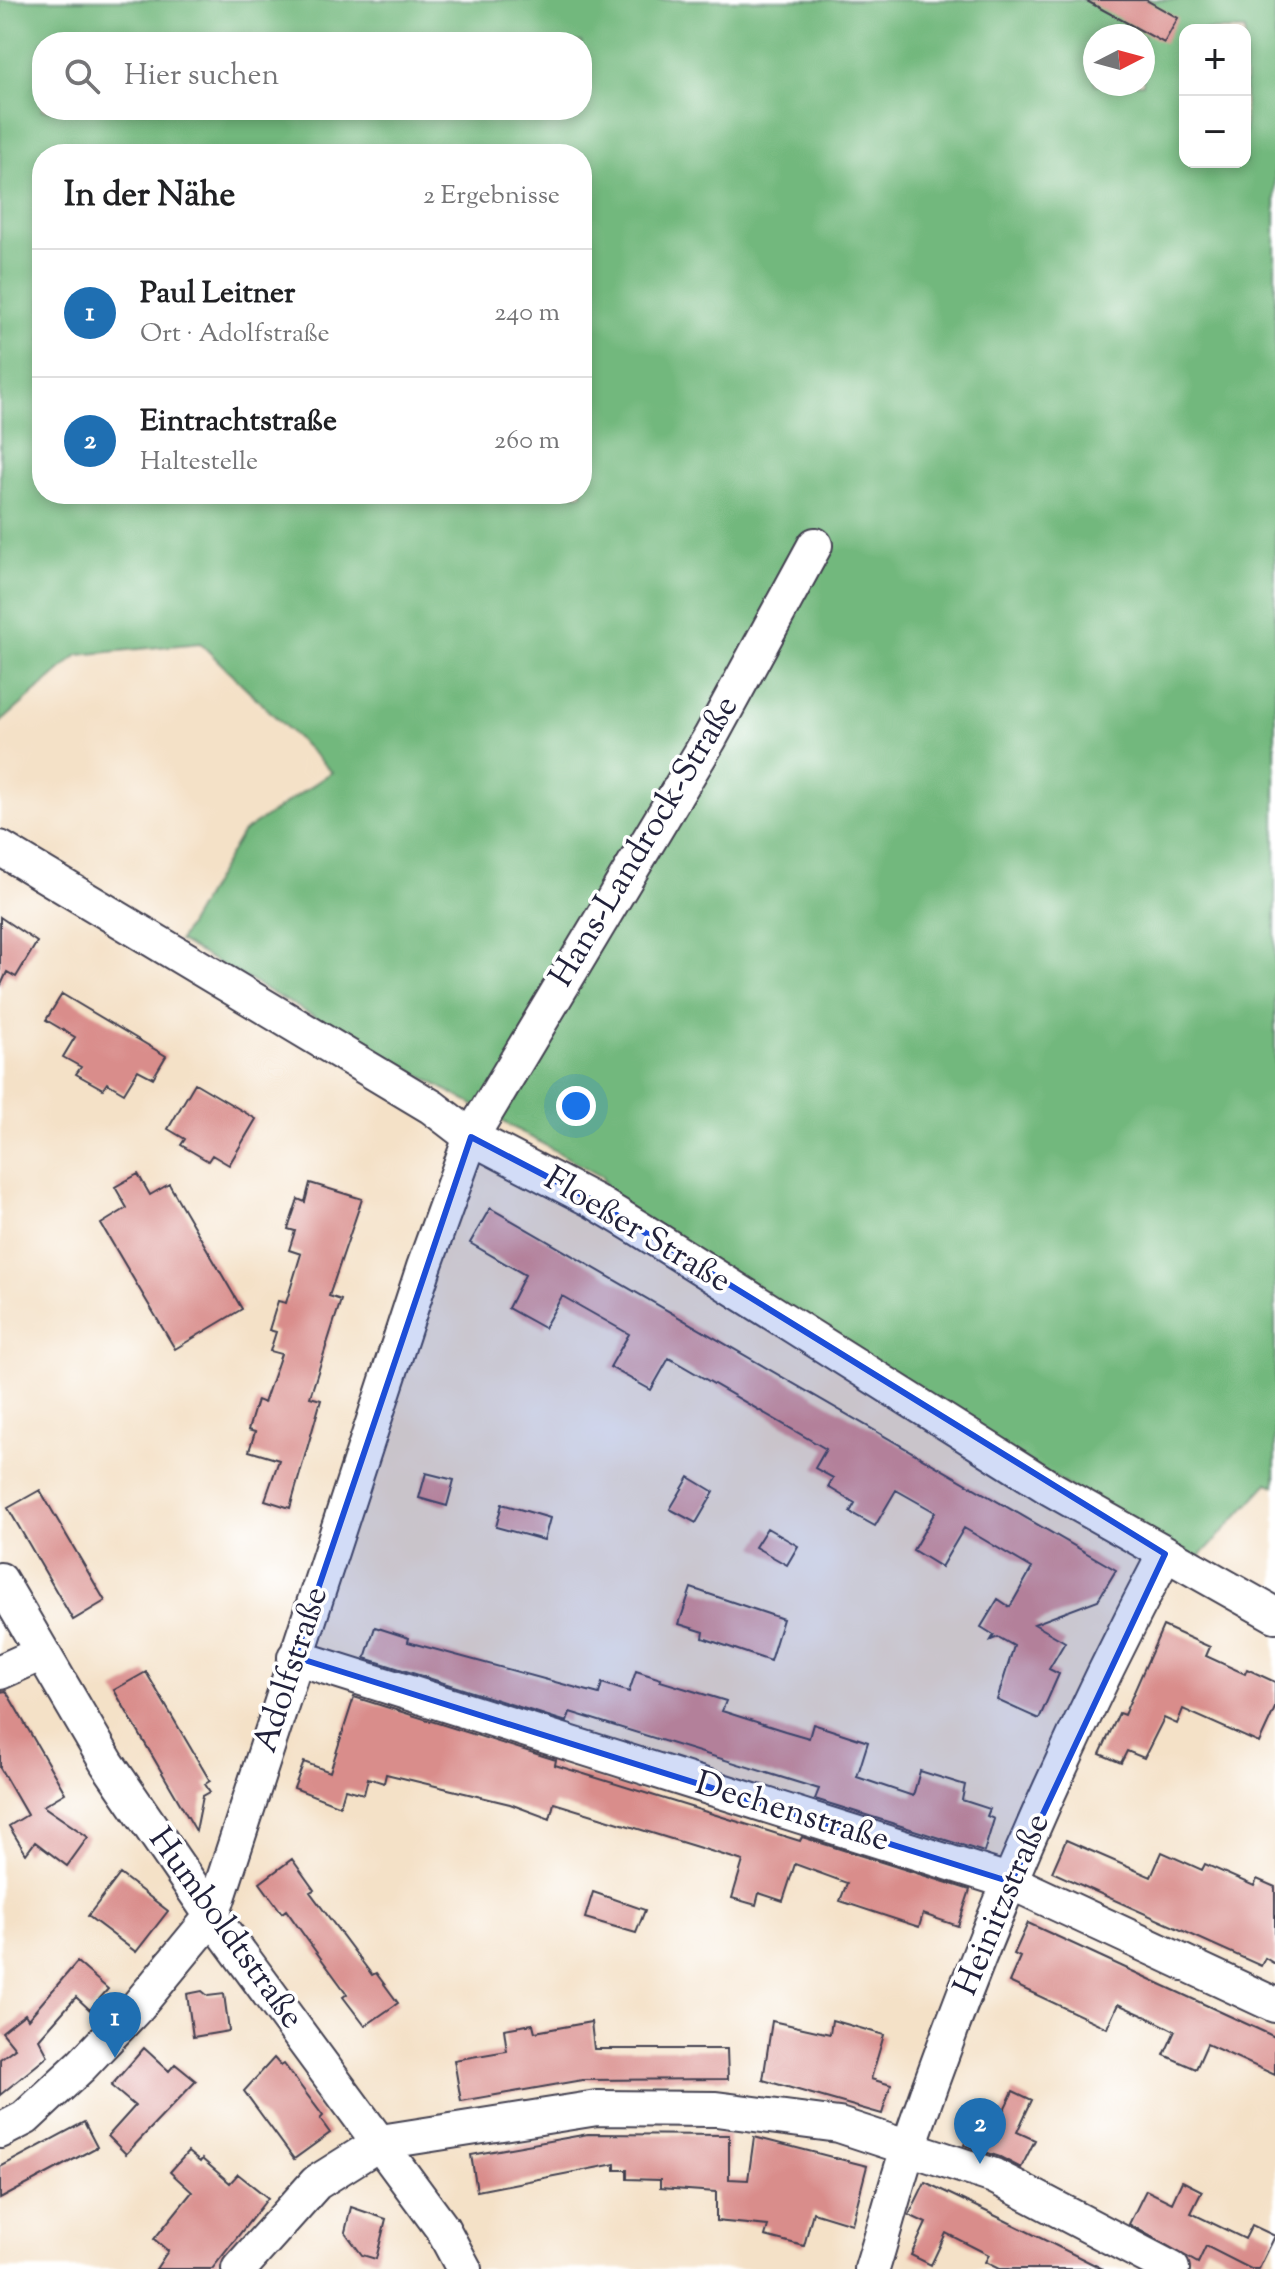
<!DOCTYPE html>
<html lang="de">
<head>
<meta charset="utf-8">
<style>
  body { margin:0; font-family:"Sorts Mill Goudy",serif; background:#f6f6f6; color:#202124 }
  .controls { position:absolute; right:24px; top:24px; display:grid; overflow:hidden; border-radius:16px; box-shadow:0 4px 12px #0003 }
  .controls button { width:72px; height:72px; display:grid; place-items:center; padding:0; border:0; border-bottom:2px solid #e0e0e0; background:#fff; color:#202124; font:40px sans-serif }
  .compass { position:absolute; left:1083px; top:24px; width:72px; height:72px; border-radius:50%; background:#fff; box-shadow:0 4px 12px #0003; rotate:84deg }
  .you { position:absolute; left:576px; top:1106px; width:28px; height:28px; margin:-20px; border:6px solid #fff; border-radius:50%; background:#1a73e8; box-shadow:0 0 0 12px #1a73e833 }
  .badge { display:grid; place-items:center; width:52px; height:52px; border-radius:50%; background:#1f6fb2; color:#fff; font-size:26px; font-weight:700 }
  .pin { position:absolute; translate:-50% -66px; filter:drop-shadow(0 2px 4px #0008) }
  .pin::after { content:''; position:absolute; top:42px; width:28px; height:24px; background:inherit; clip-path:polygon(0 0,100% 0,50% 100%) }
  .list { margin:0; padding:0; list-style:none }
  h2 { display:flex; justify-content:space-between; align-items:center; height:104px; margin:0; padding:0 32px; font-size:34px }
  h2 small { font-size:26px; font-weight:400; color:#757577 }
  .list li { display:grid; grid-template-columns:52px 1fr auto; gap:24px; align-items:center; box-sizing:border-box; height:128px; padding:0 32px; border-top:2px solid #e0e0e0 }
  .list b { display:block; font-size:30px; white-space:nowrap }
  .list p { margin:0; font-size:26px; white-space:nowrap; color:#757577 }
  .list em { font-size:26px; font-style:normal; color:#757577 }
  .icon { flex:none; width:44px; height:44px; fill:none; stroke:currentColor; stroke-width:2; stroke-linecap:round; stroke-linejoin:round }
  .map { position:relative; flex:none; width:1275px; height:2269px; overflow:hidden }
  .search { position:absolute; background:#fff; box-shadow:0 4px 12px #0003; left:32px; top:32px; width:560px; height:88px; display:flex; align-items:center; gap:20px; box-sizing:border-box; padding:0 28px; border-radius:32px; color:#757577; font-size:30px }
  .panel { position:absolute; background:#fff; box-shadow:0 4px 12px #0003; left:32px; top:144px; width:560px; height:360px; border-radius:32px }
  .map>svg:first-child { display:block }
  .forest { fill:#72b87d; stroke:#4a6d5c; stroke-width:2; fill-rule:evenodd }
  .building { fill:#d98d8b }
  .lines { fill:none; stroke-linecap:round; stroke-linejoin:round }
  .street-casing { stroke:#423f50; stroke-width:38 }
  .street { stroke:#fff; stroke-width:34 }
  .marked { fill:#1d4ed8; fill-opacity:0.2; stroke:#1d4ed8; stroke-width:6; stroke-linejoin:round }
  .labels { text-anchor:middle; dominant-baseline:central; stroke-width:7; stroke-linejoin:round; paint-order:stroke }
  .street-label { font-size:34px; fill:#22223b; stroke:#fff }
</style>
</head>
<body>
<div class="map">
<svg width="1275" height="2269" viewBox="0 0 1275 2269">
  <rect width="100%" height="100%" fill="#fff"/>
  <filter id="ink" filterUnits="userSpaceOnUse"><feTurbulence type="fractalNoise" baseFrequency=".0125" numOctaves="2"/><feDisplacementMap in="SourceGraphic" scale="16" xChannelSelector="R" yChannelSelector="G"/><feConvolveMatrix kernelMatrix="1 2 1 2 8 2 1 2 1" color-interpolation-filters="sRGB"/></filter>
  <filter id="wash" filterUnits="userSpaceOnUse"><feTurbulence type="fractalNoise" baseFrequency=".006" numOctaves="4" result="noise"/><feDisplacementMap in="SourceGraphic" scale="32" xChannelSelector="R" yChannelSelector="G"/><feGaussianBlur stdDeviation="1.8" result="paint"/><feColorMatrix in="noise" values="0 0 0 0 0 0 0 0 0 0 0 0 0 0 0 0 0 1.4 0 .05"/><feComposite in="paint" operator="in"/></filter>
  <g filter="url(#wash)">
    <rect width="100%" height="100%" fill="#f4e1c7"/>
    <path class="forest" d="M 0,0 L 1275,0 L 1275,1486 L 1268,1483 L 1195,1562 L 616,1215 L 602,1177 L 179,941 L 242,833 L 332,772 L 200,643 L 78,655 L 0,723 ZM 1185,30 L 1245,30 L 1245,162 L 1185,162 ZM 1095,36 L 1143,36 L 1143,84 L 1095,84 ZM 42,42 L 582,42 L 582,110 L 42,110 ZM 42,154 L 582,154 L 582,494 L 42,494 Z"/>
    <g id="blocks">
      <path class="building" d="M 1085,0 L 1146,0 L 1178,18 L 1164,43 Z
        M 0,917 L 37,942 L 16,977 L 7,972 L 0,987 Z
        M 62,994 L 166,1056 L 153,1078 L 138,1070 L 124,1093 L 107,1083 L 103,1089 L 76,1074 L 81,1067 L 63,1057 L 75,1037 L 46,1020 Z
        M 195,1083 L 256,1119 L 229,1165 L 212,1155 L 208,1161 L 181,1145 L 185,1139 L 168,1129 Z
        M 138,1174 L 150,1195 L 169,1184 L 242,1309 L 175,1349 L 101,1224 L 127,1208 L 115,1187 Z
        M 310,1183 L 362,1199 L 329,1296 L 341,1300 L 310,1397 L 321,1400 L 290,1508 L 265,1500 L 279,1460 L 249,1451 L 255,1432 L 248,1430 L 257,1400 L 264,1403 L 281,1354 L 270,1351 L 276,1332 L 269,1330 L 278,1301 L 286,1303 L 301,1254 L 289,1250 L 295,1231 L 288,1229 L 298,1199 L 305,1202 Z
        M 490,1208 L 1116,1570 L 1098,1600 L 1034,1624 L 1065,1642 L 1049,1669 L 1059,1674 L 1039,1719 L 997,1700 L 1014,1646 L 998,1637 L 991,1640 L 994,1635 L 981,1627 L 998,1599 L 1010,1607 L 1032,1568 L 964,1528 L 941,1567 L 913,1550 L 935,1512 L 896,1490 L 875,1526 L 850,1512 L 855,1503 L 828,1487 L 833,1478 L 815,1468 L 826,1449 L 669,1358 L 651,1390 L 610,1367 L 629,1334 L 562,1296 L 544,1328 L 508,1308 L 525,1275 L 470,1243 Z
        M 426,1473 L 454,1480 L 447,1506 L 419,1498 Z
        M 689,1477 L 714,1492 L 696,1523 L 670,1509 Z
        M 40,1490 L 105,1601 L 73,1620 L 8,1508 Z
        M 502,1504 L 550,1518 L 544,1540 L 496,1527 Z
        M 767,1528 L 798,1546 L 787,1565 L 755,1547 Z
        M 691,1588 L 783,1619 L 770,1661 L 703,1638 L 704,1632 L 679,1624 Z
        M 1163,1626 L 1210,1647 L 1206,1656 L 1245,1674 L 1247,1669 L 1275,1682 L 1275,1708 L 1259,1743 L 1183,1709 L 1177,1724 L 1164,1718 L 1144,1758 L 1127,1751 L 1121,1763 L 1100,1754 L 1119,1713 L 1124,1715 Z
        M 375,1627 L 409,1638 L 408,1642 L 599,1694 L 602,1683 L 629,1692 L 636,1671 L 661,1679 L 660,1681 L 726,1701 L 722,1711 L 785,1731 L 809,1738 L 813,1724 L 868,1742 L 857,1777 L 913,1796 L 920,1771 L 965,1785 L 962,1800 L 990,1809 L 987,1816 L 994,1819 L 984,1852 L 815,1799 L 819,1789 L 570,1712 L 567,1722 L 365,1658 Z
        M 146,1672 L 210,1781 L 205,1784 L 210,1792 L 203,1796 L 196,1831 L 114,1690 Z
        M 6,1691 L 65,1793 L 43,1806 L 88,1837 L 67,1866 L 35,1842 L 26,1854 L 9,1826 L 27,1815 L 0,1768 L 0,1692 Z
        M 354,1697 L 556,1760 L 555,1765 L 800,1841 L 802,1837 L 970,1890 L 958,1926 L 923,1914 L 919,1927 L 840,1901 L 847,1883 L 795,1864 L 783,1901 L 759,1893 L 756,1905 L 732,1898 L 743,1861 L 554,1803 L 550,1819 L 510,1804 L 386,1774 L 384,1783 L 368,1778 L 364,1794 L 345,1789 L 340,1806 L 294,1788 L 304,1762 L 330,1772 Z
        M 1066,1840 L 1151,1877 L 1162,1852 L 1202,1870 L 1205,1864 L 1254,1886 L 1257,1879 L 1275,1887 L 1275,1964 L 1265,1958 L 1261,1966 L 1052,1872 Z
        M 292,1859 L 314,1890 L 310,1892 L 372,1975 L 376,1973 L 398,2003 L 365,2026 L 343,1997 L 347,1994 L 306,1938 L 286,1910 L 282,1913 L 260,1883 Z
        M 120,1874 L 168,1911 L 136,1952 L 88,1916 Z
        M 593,1892 L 645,1910 L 636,1933 L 585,1918 Z
        M 1028,1923 L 1275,2037 L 1275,2075 L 1207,2044 L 1196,2069 L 1164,2055 L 1175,2031 L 1151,2019 L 1118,2004 L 1107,2028 L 1009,1982 L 1020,1957 L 1014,1954 Z
        M 77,1962 L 108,1989 L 90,2010 L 76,1997 L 39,2039 L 48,2056 L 0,2095 L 0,2059 L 15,2048 L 2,2032 L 25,2014 L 28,2019 Z
        M 202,1991 L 208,1996 L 224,1994 L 229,2031 L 193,2037 L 187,1994 Z
        M 832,2020 L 884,2035 L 871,2079 L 891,2085 L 882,2114 L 763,2080 L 772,2021 L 830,2034 Z
        M 591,2022 L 594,2049 L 727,2049 L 728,2079 L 582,2080 L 461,2101 L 454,2060 L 507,2051 L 504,2029 L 533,2024 L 535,2032 Z
        M 144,2048 L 169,2071 L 175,2064 L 196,2081 L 126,2154 L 108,2136 L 135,2106 L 111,2086 Z
        M 274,2058 L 281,2066 L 284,2064 L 323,2116 L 320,2119 L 330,2133 L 294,2159 L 244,2091 Z
        M 1013,2091 L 1032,2100 L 1017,2132 L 1035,2140 L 1021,2168 L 1000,2157 L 964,2145 L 980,2113 L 998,2122 Z
        M 84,2122 L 97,2147 L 0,2199 L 0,2167 Z
        M 588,2134 L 729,2135 L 729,2179 L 748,2180 L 754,2137 L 867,2166 L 852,2224 L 813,2212 L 804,2246 L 765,2236 L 768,2226 L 716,2221 L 716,2192 L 660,2188 L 660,2180 L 627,2179 L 627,2170 L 615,2170 L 615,2164 L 477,2191 L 471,2155 Z
        M 188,2152 L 200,2162 L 202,2159 L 230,2183 L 238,2174 L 268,2198 L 212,2269 L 156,2269 L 168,2251 L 154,2239 L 192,2192 L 170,2172 Z
        M 1182,2181 L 1202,2191 L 1191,2213 L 1245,2239 L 1252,2225 L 1275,2236 L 1259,2269 L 1251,2269 L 1206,2246 L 1198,2263 L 1129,2224 L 1146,2190 L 1172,2203 Z
        M 925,2182 L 1000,2218 L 1103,2269 L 999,2269 L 985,2262 L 989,2255 L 946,2233 L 931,2265 L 911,2255 L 926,2223 L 909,2215 Z
        M 351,2207 L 386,2219 L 376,2259 L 362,2255 L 345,2232 Z"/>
    </g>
  </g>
  <g filter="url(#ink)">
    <use href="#blocks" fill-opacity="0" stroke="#423f50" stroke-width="2"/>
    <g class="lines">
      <defs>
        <path id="street" d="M 0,848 L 432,1107 L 471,1137 L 594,1201 L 640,1229 L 1050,1488 L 1275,1615
          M 0,1580 L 107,1763 L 212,1916 L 442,2228 L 464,2269
          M 295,1657 L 1011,1882 L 1275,2005
          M 0,1672 L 42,1653
          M 0,2131 L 25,2118 L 81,2066 L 138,2006 L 212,1916 L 424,1267 L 471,1137 L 710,738 L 815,545
          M 239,2269 L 316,2183 L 381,2142 L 597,2108 L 716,2109 L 839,2125 L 994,2176 L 1172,2269
          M 872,2269 C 885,2228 895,2187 909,2146 C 978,1943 1065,1744 1165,1554"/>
      </defs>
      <use href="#street" class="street-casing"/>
      <use href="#street" class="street"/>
    </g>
  </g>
  <path class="marked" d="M 471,1137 L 594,1201 L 1165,1554 L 1011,1882 L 295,1657 Z"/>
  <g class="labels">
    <g class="street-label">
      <text transform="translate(645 842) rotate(-59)">Hans-Landrock-Straße</text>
      <text transform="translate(637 1231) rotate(31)">Floeßer Straße</text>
      <text transform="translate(292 1670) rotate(-72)">Adolfstraße</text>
      <text transform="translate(792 1813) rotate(17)">Dechenstraße</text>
      <text transform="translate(1003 1905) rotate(-67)">Heinitzstraße</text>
      <text transform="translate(225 1929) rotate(54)">Humboldtstraße</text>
    </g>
  </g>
</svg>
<div class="controls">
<button>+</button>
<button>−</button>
</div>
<svg class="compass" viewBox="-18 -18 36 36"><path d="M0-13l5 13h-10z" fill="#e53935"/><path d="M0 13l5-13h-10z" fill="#757577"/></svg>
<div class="you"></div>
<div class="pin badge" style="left:115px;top:2058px">1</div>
<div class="pin badge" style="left:980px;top:2164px">2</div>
<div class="search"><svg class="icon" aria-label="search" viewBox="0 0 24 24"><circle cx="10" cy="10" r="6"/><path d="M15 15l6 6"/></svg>Hier suchen</div>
<section class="panel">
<h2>In der Nähe<small>2 Ergebnisse</small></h2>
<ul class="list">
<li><span class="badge">1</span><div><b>Paul Leitner</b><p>Ort · Adolfstraße</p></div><em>240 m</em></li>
<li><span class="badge">2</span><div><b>Eintrachtstraße</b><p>Haltestelle</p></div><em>260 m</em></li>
</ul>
</section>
</div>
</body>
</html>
